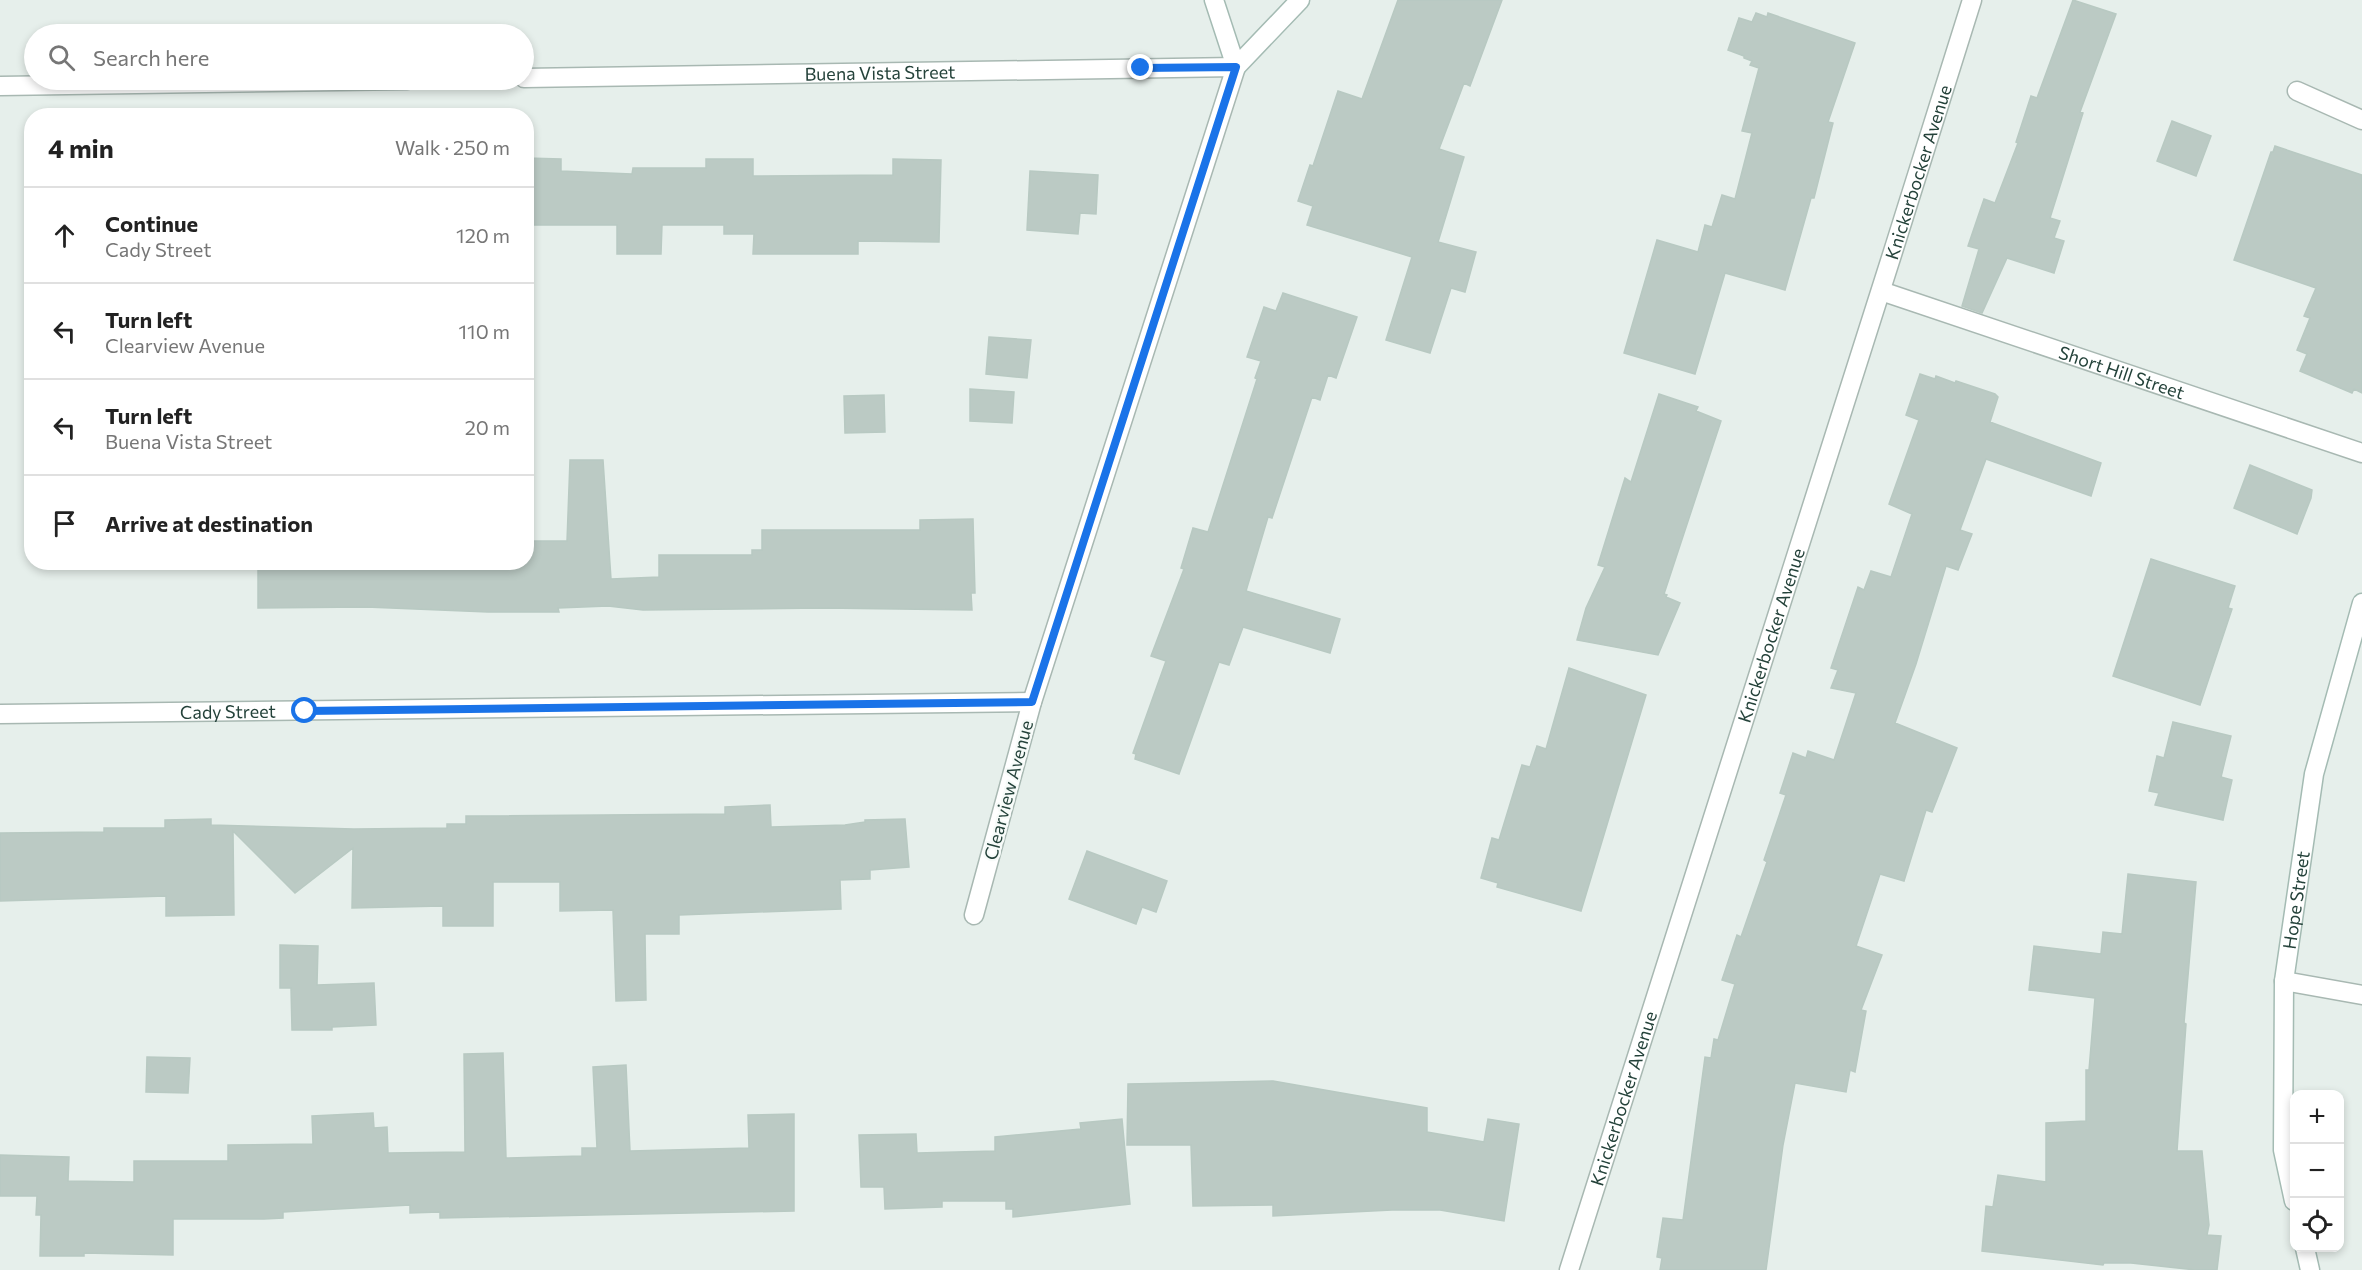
<!DOCTYPE html>
<html lang="en">
<head>
<meta charset="utf-8">
<style>
  body { margin:0; font-family:Commissioner,sans-serif; background:#f6f6f6; color:#222 }
  .controls { position:absolute; right:18px; bottom:18px; display:grid; overflow:hidden; border-radius:12px; box-shadow:0 3px 9px #0003 }
  .controls button { width:54px; height:54px; display:grid; place-items:center; padding:0; border:0; border-bottom:2px solid #e0e0e0; background:#fff; color:#222; font:30px sans-serif }
  .stop { position:absolute; width:18px; height:18px; margin:-14px; border:4px solid #1a73e8; border-radius:50%; background:#fff }
  .stop.end { background:#1a73e8; border-color:#fff; box-shadow:0 2px 6px #0008 }
  .list { margin:0; padding:0; list-style:none }
  h2 { display:flex; justify-content:space-between; align-items:center; height:78px; margin:0; padding:0 24px; font-size:26px }
  h2 small { font-size:20px; font-weight:400; color:#767676 }
  .list li { display:grid; grid-template-columns:39px 1fr auto; gap:18px; align-items:center; box-sizing:border-box; height:96px; padding:0 24px; border-top:2px solid #e0e0e0 }
  .list b { display:block; font-size:22px; white-space:nowrap }
  .list p { margin:0; font-size:20px; white-space:nowrap; color:#767676 }
  .list em { font-size:20px; font-style:normal; color:#767676 }
  .icon { flex:none; width:33px; height:33px; fill:none; stroke:currentColor; stroke-width:2; stroke-linecap:round; stroke-linejoin:round }
  .map { position:relative; flex:none; width:2362px; height:1270px; overflow:hidden }
  .search { position:absolute; background:#fff; box-shadow:0 3px 9px #0003; left:24px; top:24px; width:510px; height:66px; display:flex; align-items:center; gap:15px; box-sizing:border-box; padding:0 21px; border-radius:33px; color:#767676; font-size:22px }
  .panel { position:absolute; background:#fff; box-shadow:0 3px 9px #0003; left:24px; top:108px; width:510px; height:462px; border-radius:24px }
  .map>svg:first-child { display:block }
  .building { fill:#bbcac4; stroke:#b8c9c2; stroke-width:1.5 }
  .lines { fill:none; stroke-linecap:round; stroke-linejoin:round }
  .lane-casing { stroke:#a8b8b2; stroke-width:21 }
  .street-casing { stroke:#a8b8b2; stroke-width:21 }
  .secondary-casing { stroke:#a4bbb3; stroke-width:21 }
  .lane { stroke:#fff; stroke-width:18 }
  .street { stroke:#fff; stroke-width:18 }
  .secondary { stroke:#fff; stroke-width:18 }
  .route { stroke:#1a73e8; stroke-width:8 }
  .labels { text-anchor:middle; dominant-baseline:central; stroke-width:4.5; stroke-linejoin:round; paint-order:stroke }
  .street-label { font-size:18px; fill:#24423a; stroke:#f7fbf9 }
</style>
</head>
<body>
<div class="map">
<svg width="2362" height="1270" viewBox="0 0 2362 1270">
  <rect width="100%" height="100%" fill="#e6efeb"/>
  <path class="building" d="M 1398,0 L 1502,0 L 1470,86 L 1464,83 L 1439,149 L 1464,157 L 1438,242 L 1476,252 L 1465,292 L 1451,288 L 1430,353 L 1386,340 L 1412,257 L 1307,225 L 1313,206 L 1298,201 L 1310,165 L 1313,166 L 1338,91 L 1362,99 Z
    M 2073,0 L 2116,14 L 2080,112 L 2083,113 L 2050,218 L 2060,221 L 2054,238 L 2064,241 L 2054,273 L 2007,258 L 1982,313 L 1962,306 L 1979,249 L 1968,246 L 1984,199 L 1995,203 L 2018,143 L 2016,142 L 2031,96 L 2037,98 Z
    M 1756,13 L 1767,17 L 1768,13 L 1855,43 L 1828,122 L 1833,123 L 1814,198 L 1811,198 L 1785,290 L 1725,273 L 1695,374 L 1624,353 L 1657,240 L 1698,252 L 1705,225 L 1712,227 L 1722,195 L 1735,199 L 1752,133 L 1742,131 L 1759,68 L 1750,65 L 1752,61 L 1744,58 L 1744,56 L 1728,50 L 1739,18 L 1752,22 Z
    M 2172,121 L 2211,136 L 2196,176 L 2157,161 Z
    M 2275,146 L 2362,175 L 2362,393 L 2354,389 L 2352,393 L 2300,371 L 2307,354 L 2297,350 L 2310,318 L 2304,316 L 2316,288 L 2234,260 L 2271,152 L 2273,152 Z
    M 526,158 L 561,159 L 561,171 L 632,174 L 633,168 L 706,168 L 706,159 L 753,159 L 753,176 L 893,175 L 893,159 L 941,160 L 939,242 L 858,241 L 858,254 L 753,254 L 754,234 L 724,234 L 724,225 L 662,225 L 661,254 L 617,254 L 617,225 L 526,225 Z
    M 1030,171 L 1098,175 L 1096,214 L 1080,213 L 1078,234 L 1027,230 Z
    M 1283,293 L 1357,317 L 1336,378 L 1328,375 L 1320,400 L 1312,397 L 1272,518 L 1268,517 L 1246,591 L 1340,619 L 1330,653 L 1243,627 L 1229,665 L 1219,662 L 1179,774 L 1135,759 L 1136,754 L 1133,753 L 1166,661 L 1151,656 L 1184,569 L 1181,568 L 1193,528 L 1208,532 L 1257,379 L 1255,378 L 1261,361 L 1247,357 L 1264,307 L 1276,311 Z
    M 989,337 L 1031,340 L 1027,378 L 986,374 Z
    M 1920,374 L 1935,379 L 1936,376 L 1955,383 L 1956,381 L 1995,394 L 1998,397 L 1990,422 L 2101,463 L 2091,496 L 1986,459 L 1960,530 L 1972,534 L 1958,570 L 1946,566 L 1916,664 L 1895,723 L 1957,748 L 1932,812 L 1926,810 L 1904,881 L 1880,874 L 1856,946 L 1882,955 L 1861,1010 L 1866,1011 L 1855,1072 L 1850,1070 L 1846,1092 L 1795,1083 L 1783,1145 L 1766,1270 L 1660,1270 L 1662,1258 L 1657,1257 L 1663,1218 L 1683,1220 L 1705,1057 L 1711,1058 L 1714,1039 L 1718,1040 L 1735,984 L 1722,980 L 1737,935 L 1741,937 L 1767,862 L 1764,860 L 1786,795 L 1780,793 L 1793,753 L 1806,758 L 1808,751 L 1834,760 L 1856,693 L 1831,688 L 1838,670 L 1831,668 L 1858,587 L 1864,590 L 1871,571 L 1891,577 L 1912,514 L 1889,504 L 1919,420 L 1906,415 Z
    M 970,389 L 1014,392 L 1012,423 L 970,421 Z
    M 1659,394 L 1698,407 L 1696,411 L 1721,421 L 1664,594 L 1667,595 L 1666,597 L 1680,603 L 1658,655 L 1577,640 L 1586,608 L 1605,567 L 1598,565 L 1625,478 L 1631,482 Z
    M 884,395 L 885,432 L 845,433 L 844,396 Z
    M 570,460 L 603,460 L 611,579 L 659,577 L 659,555 L 752,555 L 752,550 L 762,550 L 762,530 L 920,530 L 920,520 L 973,519 L 975,593 L 971,593 L 972,610 L 823,608 L 643,610 L 608,606 L 558,608 L 559,612 L 488,612 L 366,607 L 258,608 L 258,562 L 526,562 L 526,541 L 567,541 Z
    M 2250,465 L 2312,490 L 2311,498 L 2297,534 L 2234,508 Z
    M 2151,559 L 2235,586 L 2228,608 L 2232,609 L 2200,705 L 2113,676 Z
    M 1569,668 L 1646,695 L 1581,911 L 1497,887 L 1498,883 L 1481,878 L 1492,838 L 1499,840 L 1522,765 L 1530,767 L 1537,746 L 1546,749 Z
    M 2173,722 L 2231,736 L 2221,777 L 2232,780 L 2223,820 L 2155,805 L 2159,793 L 2149,791 L 2157,756 L 2164,758 Z
    M 770,805 L 771,827 L 845,825 L 865,822 L 865,820 L 905,819 L 909,867 L 870,870 L 870,879 L 840,880 L 841,909 L 679,915 L 679,934 L 645,934 L 646,1000 L 616,1001 L 613,910 L 560,911 L 560,882 L 493,882 L 493,926 L 443,926 L 443,906 L 352,908 L 353,848 L 295,893 L 233,831 L 234,915 L 166,916 L 166,896 L 0,901 L 0,833 L 104,832 L 104,828 L 165,828 L 165,820 L 211,819 L 211,825 L 354,829 L 447,828 L 447,824 L 466,824 L 466,816 L 725,814 L 725,807 Z
    M 1087,851 L 1167,881 L 1156,912 L 1142,907 L 1136,924 L 1069,899 Z
    M 2128,874 L 2196,882 L 2184,1023 L 2186,1024 L 2177,1151 L 2202,1151 L 2209,1225 L 2207,1235 L 2221,1236 L 2217,1270 L 2196,1270 L 2131,1263 L 2104,1263 L 2103,1265 L 1982,1251 L 1986,1206 L 1993,1207 L 1998,1175 L 2046,1182 L 2046,1123 L 2086,1121 L 2086,1070 L 2089,1070 L 2095,998 L 2029,990 L 2034,946 L 2101,954 L 2103,932 L 2122,934 Z
    M 280,945 L 318,946 L 317,985 L 374,983 L 376,1025 L 332,1027 L 332,1030 L 292,1030 L 291,988 L 280,988 Z
    M 503,1053 L 506,1158 L 582,1156 L 582,1148 L 597,1148 L 593,1067 L 626,1065 L 630,1151 L 749,1148 L 748,1115 L 794,1114 L 794,1211 L 440,1218 L 440,1212 L 410,1213 L 410,1205 L 283,1212 L 283,1218 L 264,1219 L 173,1219 L 173,1255 L 84,1253 L 84,1256 L 40,1256 L 41,1215 L 36,1215 L 37,1196 L 0,1196 L 0,1155 L 69,1157 L 68,1181 L 134,1182 L 134,1161 L 228,1161 L 228,1145 L 313,1144 L 312,1116 L 373,1113 L 374,1128 L 387,1127 L 388,1153 L 465,1152 L 464,1054 Z
    M 147,1057 L 190,1058 L 188,1093 L 146,1092 Z
    M 1273,1081 L 1427,1108 L 1427,1132 L 1484,1142 L 1488,1119 L 1519,1124 L 1504,1221 L 1440,1210 L 1392,1210 L 1273,1216 L 1273,1205 L 1193,1206 L 1191,1145 L 1127,1145 L 1128,1084 Z
    M 1122,1119 L 1130,1204 L 1013,1217 L 1013,1209 L 1006,1209 L 1006,1201 L 942,1201 L 942,1207 L 885,1209 L 884,1187 L 861,1187 L 859,1135 L 916,1134 L 917,1153 L 995,1151 L 995,1137 L 1081,1129 L 1080,1123 Z"/>
  <g class="lines">
    <defs>
      <path id="lane" d="M 2297,91 L 2362,120"/>
      <g id="street">
        <path id="s1" d="M 524,78 L 1236,67 L 1032,702 L 974,915"/>
        <path d="M 0,86 L 407,80"/>
        <path id="s2" d="M 1881,291 L 2362,453"/>
        <path id="s3" d="M 0,714 L 1032,702"/>
        <path d="M 2284,981 L 2362,995"/>
        <path id="s4" d="M 1569,1270 C 1702,846 1840,424 1972,0"/>
      </g>
      <g id="secondary">
        <path d="M 1214,0 L 1236,67 L 1300,0"/>
        <path id="s5" d="M 2294,1201 L 2283,1150 L 2284,981 L 2314,774 L 2362,603"/>
        <path d="M 2305,1248 L 2310,1270"/>
      </g>
    </defs>
    <use href="#lane" class="lane-casing"/>
    <use href="#street" class="street-casing"/>
    <use href="#secondary" class="secondary-casing"/>
    <use href="#lane" class="lane"/>
    <use href="#street" class="street"/>
    <use href="#secondary" class="secondary"/>
  </g>
  <g class="lines">
    <path class="route" d="M 305,711 L 1032,702 L 1236,67 L 1141,68"/>
  </g>
  <g class="labels">
    <g class="street-label">
      <text stroke="none"><textPath href="#s1" startOffset="356">Buena Vista Street</textPath></text>
      <text stroke="none"><textPath href="#s4" startOffset="1152">Knickerbocker Avenue</textPath></text>
      <text stroke="none"><textPath href="#s2" startOffset="254">Short Hill Street</textPath></text>
      <text stroke="none"><textPath href="#s4" startOffset="666">Knickerbocker Avenue</textPath></text>
      <text stroke="none"><textPath href="#s3" startOffset="228">Cady Street</textPath></text>
      <text transform="translate(1008 790) rotate(-75)">Clearview Avenue</text>
      <text stroke="none"><textPath href="#s5" startOffset="303">Hope Street</textPath></text>
      <text stroke="none"><textPath href="#s4" startOffset="180">Knickerbocker Avenue</textPath></text>
    </g>
  </g>
</svg>
<div class="controls">
<button>+</button>
<button>−</button>
<button><svg class="icon" aria-label="locate" viewBox="0 0 24 24"><circle cx="12" cy="12" r="6"/><path d="M12 2v4M12 18v4M2 12h4M18 12h4"/></svg></button>
</div>
<div class="stop" style="left:305px;top:711px"></div>
<div class="stop end" style="left:1141px;top:68px"></div>
<div class="search"><svg class="icon" aria-label="search" viewBox="0 0 24 24"><circle cx="10" cy="10" r="6"/><path d="M15 15l6 6"/></svg>Search here</div>
<section class="panel">
<h2>4 min<small>Walk · 250 m</small></h2>
<ul class="list">
<li><svg class="icon" aria-label="ahead" viewBox="0 0 24 24"><path d="M12 20V5M6 11l6-6 6 6"/></svg><div><b>Continue</b><p>Cady Street</p></div><em>120 m</em></li>
<li><svg class="icon" aria-label="left" viewBox="0 0 24 24"><path d="M17 20v-9H6M10 6l-5 5 5 5"/></svg><div><b>Turn left</b><p>Clearview Avenue</p></div><em>110 m</em></li>
<li><svg class="icon" aria-label="left" viewBox="0 0 24 24"><path d="M17 20v-9H6M10 6l-5 5 5 5"/></svg><div><b>Turn left</b><p>Buena Vista Street</p></div><em>20 m</em></li>
<li><svg class="icon" aria-label="arrive" viewBox="0 0 24 24"><path d="M6 21V4h12l-3 4 3 4H6"/></svg><div><b>Arrive at destination</b></div></li>
</ul>
</section>
</div>
</body>
</html>
